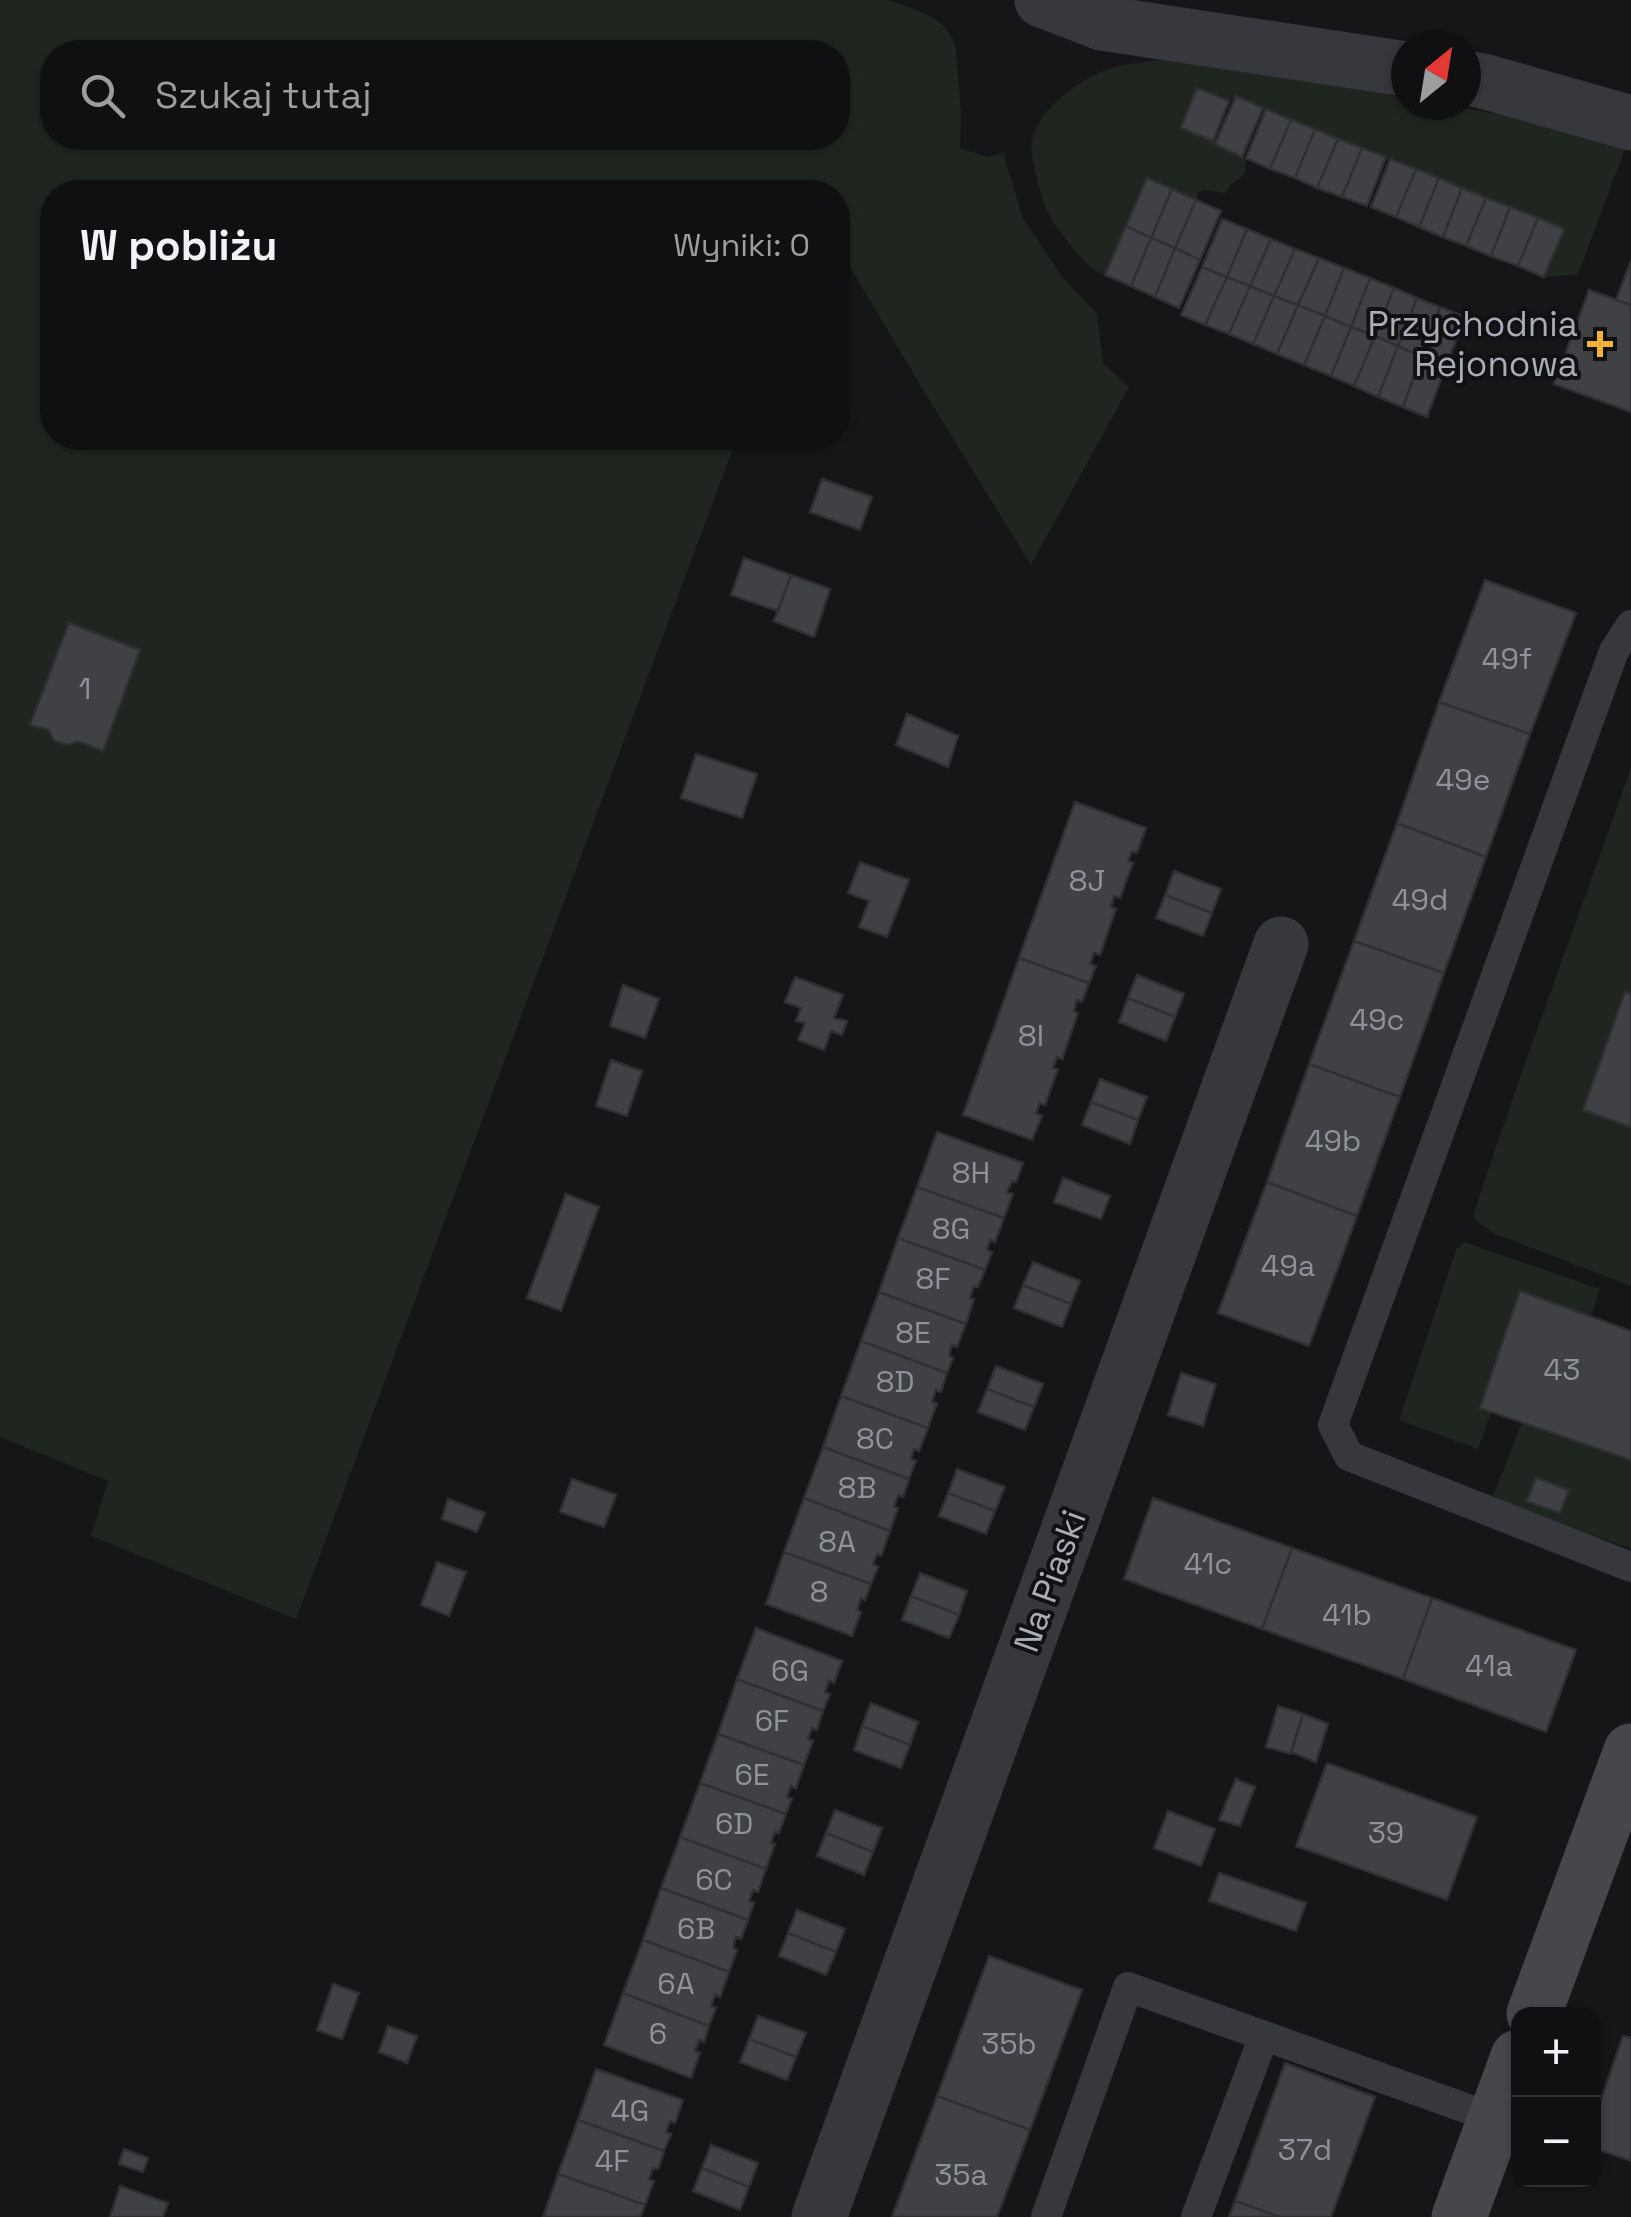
<!DOCTYPE html>
<html lang="pl">
<head>
<meta charset="utf-8">
<style>
  body { margin:0; font-family:"Space Grotesk",sans-serif; background:#19191b; color:#f1f3f6 }
  .controls { position:absolute; right:30px; bottom:30px; display:grid; overflow:hidden; border-radius:20px; box-shadow:0 2px 8px #0004 }
  .controls button { width:90px; height:90px; display:grid; place-items:center; padding:0; border:0; border-bottom:2px solid #303032; background:#101012; color:#f1f3f6; font:50px sans-serif }
  .compass { position:absolute; left:1391px; top:30px; width:90px; height:90px; border-radius:50%; background:#101012; box-shadow:0 2px 8px #0004; rotate:30deg }
  .list { margin:0; padding:0; list-style:none }
  h2 { display:flex; justify-content:space-between; align-items:center; height:130px; margin:0; padding:0 40px; font-size:42px }
  h2 small { font-size:32px; font-weight:400; color:#9c9d9f }
  .icon { flex:none; width:55px; height:55px; fill:none; stroke:currentColor; stroke-width:2; stroke-linecap:round; stroke-linejoin:round }
  .map { position:relative; flex:none; width:1631px; height:2217px; overflow:hidden }
  .search { position:absolute; background:#101012; box-shadow:0 2px 8px #0004; left:40px; top:40px; width:810px; height:110px; display:flex; align-items:center; gap:25px; box-sizing:border-box; padding:0 35px; border-radius:40px; color:#9c9d9f; font-size:38px }
  .panel { position:absolute; background:#101012; box-shadow:0 2px 8px #0004; left:40px; top:180px; width:810px; height:270px; border-radius:40px }
  .map>svg:first-child { display:block }
  .green { fill:#1e261f; fill-rule:evenodd }
  .building { fill:#404145; stroke:#303034; stroke-width:2.5 }
  .lines { fill:none; stroke-linecap:round; stroke-linejoin:round }
  .lane { stroke:#37383d; stroke-width:30 }
  .street { stroke:#37383d; stroke-width:55 }
  .secondary { stroke:#45474d; stroke-width:55 }
  .poi-dot { fill:#f2b134; stroke:#111113; stroke-width:4 }
  .labels { text-anchor:middle; dominant-baseline:central; stroke-width:8; stroke-linejoin:round; paint-order:stroke }
  .number-label { font-size:30px; fill:#8e929b }
  .poi-label { font-size:35px; fill:#a8adb8; stroke:#111113; text-anchor:end }
  .street-label { font-size:35px; fill:#a8adb8; stroke:#111113 }
</style>
</head>
<body>
<div class="map">
<svg width="1631" height="2217" viewBox="0 0 1631 2217">
  <rect width="100%" height="100%" fill="#161618"/>
  <path class="green" d="M 0,0 L 889,0 C 917,11 945,15 956,47 L 961,115 L 960,148 L 987,157 L 1003,153 L 1023,218 L 1063,278 L 1097,314 L 1103,363 L 1129,387 L 1031,565 L 928,398 L 838,247 L 838,192 L 52,192 L 52,438 L 737,438 L 296,1619 L 91,1536 L 108,1481 L 0,1437 ZM 52,52 L 838,52 L 838,138 L 52,138 Z
    M 1167,59 L 1369,90 L 1406,98 L 1406,105 L 1446,105 L 1526,119 L 1625,149 L 1578,274 L 1544,277 L 1563,228 L 1338,139 L 1236,96 L 1229,101 L 1213,141 L 1216,145 L 1246,158 L 1245,174 L 1230,185 L 1226,193 L 1205,190 L 1199,192 L 1196,200 L 1147,178 L 1105,275 C 1084,267 1069,243 1056,226 C 1045,211 1040,193 1036,175 C 1033,161 1028,143 1035,130 C 1047,104 1080,80 1106,70 C 1125,63 1147,62 1167,59 Z
    M 1631,767 L 1631,1286 L 1495,1234 L 1480,1224 L 1473,1216 C 1522,1065 1579,917 1631,767 Z
    M 1464,1242 L 1600,1289 L 1591,1316 L 1520,1292 L 1480,1407 L 1492,1411 L 1478,1449 L 1399,1420 L 1456,1250 Z
    M 1522,1422 L 1631,1460 L 1631,1549 L 1492,1499 Z"/>
  <path class="building" d="M 1197,88 L 1229,101 L 1213,141 L 1181,128 Z
    M 1236,96 L 1263,108 L 1242,157 L 1215,144 Z
    M 1266,109 L 1291,120 L 1270,169 L 1246,158 Z
    M 1291,120 L 1315,129 L 1295,178 L 1270,169 Z
    M 1315,129 L 1338,139 L 1317,188 L 1295,178 Z
    M 1338,139 L 1362,148 L 1342,197 L 1317,188 Z
    M 1362,148 L 1386,157 L 1367,206 L 1342,197 Z
    M 1390,159 L 1416,169 L 1396,217 L 1371,207 Z
    M 1416,169 L 1439,178 L 1419,227 L 1396,217 Z
    M 1147,178 L 1172,189 L 1151,238 L 1126,226 Z
    M 1439,178 L 1462,188 L 1443,237 L 1419,227 Z
    M 1462,188 L 1486,198 L 1466,246 L 1443,237 Z
    M 1172,189 L 1196,200 L 1175,248 L 1151,238 Z
    M 1486,198 L 1510,207 L 1491,256 L 1466,246 Z
    M 1196,200 L 1221,211 L 1200,260 L 1175,248 Z
    M 1510,207 L 1538,218 L 1518,266 L 1491,256 Z
    M 1538,218 L 1564,229 L 1544,277 L 1518,266 Z
    M 1222,219 L 1247,229 L 1227,277 L 1202,267 Z
    M 1126,226 L 1151,238 L 1131,286 L 1105,275 Z
    M 1247,229 L 1271,239 L 1250,286 L 1227,277 Z
    M 1151,238 L 1175,248 L 1155,297 L 1131,286 Z
    M 1271,239 L 1295,249 L 1274,296 L 1250,286 Z
    M 1175,248 L 1200,260 L 1179,308 L 1155,297 Z
    M 1295,249 L 1319,258 L 1298,305 L 1274,296 Z
    M 1319,258 L 1344,268 L 1325,316 L 1298,305 Z
    M 1631,261 L 1631,305 L 1616,300 Z
    M 1202,267 L 1227,277 L 1205,325 L 1181,315 Z
    M 1344,268 L 1370,278 L 1351,327 L 1325,316 Z
    M 1227,277 L 1250,286 L 1229,334 L 1205,325 Z
    M 1370,278 L 1394,288 L 1375,336 L 1351,327 Z
    M 1250,286 L 1274,296 L 1253,344 L 1229,334 Z
    M 1394,288 L 1417,298 L 1398,346 L 1375,336 Z
    M 1589,290 L 1631,305 L 1631,412 L 1554,384 Z
    M 1274,296 L 1298,305 L 1277,354 L 1253,344 Z
    M 1417,298 L 1440,307 L 1421,357 L 1398,346 Z
    M 1298,305 L 1325,316 L 1304,365 L 1277,354 Z
    M 1440,307 L 1465,317 L 1446,366 L 1421,357 Z
    M 1325,316 L 1351,327 L 1331,376 L 1304,365 Z
    M 1351,327 L 1375,336 L 1354,386 L 1331,376 Z
    M 1375,336 L 1398,346 L 1378,397 L 1354,386 Z
    M 1398,346 L 1421,357 L 1403,407 L 1378,397 Z
    M 1421,357 L 1446,366 L 1427,417 L 1403,407 Z
    M 822,479 L 872,497 L 860,530 L 810,512 Z
    M 744,558 L 791,575 L 778,611 L 731,595 Z
    M 791,575 L 830,589 L 814,637 L 774,621 Z
    M 1485,580 L 1576,613 L 1530,734 L 1439,702 Z
    M 69,623 L 140,650 L 103,751 L 78,741 L 68,745 L 54,741 L 49,730 L 30,725 Z
    M 1439,702 L 1530,734 L 1486,857 L 1397,823 Z
    M 907,714 L 958,736 L 948,767 L 896,745 Z
    M 696,754 L 757,774 L 742,818 L 681,798 Z
    M 1075,802 L 1146,828 L 1137,853 L 1132,851 L 1128,861 L 1133,863 L 1120,898 L 1114,896 L 1111,907 L 1116,909 L 1100,955 L 1094,953 L 1090,964 L 1096,966 L 1089,983 L 1019,958 Z
    M 1397,823 L 1486,857 L 1444,973 L 1354,941 Z
    M 860,862 L 909,880 L 887,937 L 859,927 L 869,901 L 848,893 Z
    M 1174,871 L 1221,889 L 1212,913 L 1165,895 Z
    M 1165,895 L 1212,913 L 1203,936 L 1156,918 Z
    M 1354,941 L 1444,973 L 1400,1097 L 1309,1064 Z
    M 1019,958 L 1089,983 L 1082,1002 L 1077,1000 L 1074,1011 L 1078,1013 L 1062,1059 L 1057,1057 L 1053,1068 L 1058,1069 L 1045,1105 L 1040,1103 L 1036,1113 L 1042,1116 L 1032,1140 L 963,1115 Z
    M 1137,975 L 1184,994 L 1175,1017 L 1128,998 Z
    M 795,977 L 843,995 L 834,1018 L 847,1021 L 842,1035 L 831,1031 L 824,1050 L 798,1040 L 805,1023 L 796,1021 L 801,1008 L 785,1002 Z
    M 623,985 L 659,999 L 645,1038 L 610,1026 Z
    M 1625,992 L 1631,994 L 1631,1127 L 1583,1110 Z
    M 1128,998 L 1175,1017 L 1166,1041 L 1119,1022 Z
    M 611,1060 L 642,1071 L 627,1116 L 596,1106 Z
    M 1309,1064 L 1400,1097 L 1357,1216 L 1267,1182 Z
    M 1100,1079 L 1147,1097 L 1138,1120 L 1091,1102 Z
    M 1091,1102 L 1138,1120 L 1130,1144 L 1082,1125 Z
    M 937,1132 L 1023,1163 L 1016,1182 L 1012,1181 L 1007,1192 L 1013,1194 L 1004,1218 L 917,1187 Z
    M 1063,1178 L 1110,1196 L 1101,1219 L 1054,1202 Z
    M 1267,1182 L 1357,1216 L 1309,1346 L 1218,1313 Z
    M 917,1187 L 1004,1218 L 995,1242 L 990,1240 L 987,1250 L 992,1252 L 985,1270 L 898,1238 Z
    M 566,1194 L 599,1207 L 561,1311 L 527,1298 Z
    M 898,1238 L 985,1270 L 978,1287 L 974,1286 L 970,1298 L 974,1299 L 966,1324 L 879,1292 Z
    M 1033,1262 L 1080,1281 L 1071,1304 L 1023,1285 Z
    M 1023,1285 L 1071,1304 L 1062,1327 L 1014,1308 Z
    M 1520,1291 L 1631,1331 L 1631,1460 L 1480,1408 Z
    M 879,1292 L 966,1324 L 957,1347 L 952,1345 L 949,1356 L 953,1358 L 947,1373 L 861,1341 Z
    M 861,1341 L 947,1373 L 941,1392 L 936,1390 L 932,1402 L 937,1403 L 928,1428 L 841,1396 Z
    M 996,1366 L 1043,1384 L 1034,1407 L 987,1389 Z
    M 1181,1373 L 1216,1384 L 1203,1426 L 1168,1415 Z
    M 987,1389 L 1034,1407 L 1025,1430 L 978,1412 Z
    M 841,1396 L 928,1428 L 919,1451 L 914,1449 L 911,1459 L 916,1461 L 909,1479 L 823,1447 Z
    M 823,1447 L 909,1479 L 903,1497 L 898,1495 L 894,1507 L 898,1508 L 890,1531 L 804,1498 Z
    M 957,1469 L 1005,1487 L 995,1511 L 948,1493 Z
    M 1536,1478 L 1569,1490 L 1560,1513 L 1527,1501 Z
    M 572,1479 L 616,1495 L 604,1527 L 560,1512 Z
    M 948,1493 L 995,1511 L 986,1534 L 939,1516 Z
    M 804,1498 L 890,1531 L 881,1556 L 877,1554 L 873,1564 L 878,1567 L 871,1584 L 784,1552 Z
    M 1153,1498 L 1292,1548 L 1262,1629 L 1124,1579 Z
    M 448,1499 L 485,1513 L 477,1532 L 442,1519 Z
    M 1292,1548 L 1432,1598 L 1403,1679 L 1262,1629 Z
    M 784,1552 L 871,1584 L 865,1600 L 861,1598 L 857,1610 L 861,1612 L 852,1636 L 766,1604 Z
    M 437,1562 L 466,1572 L 449,1616 L 421,1605 Z
    M 920,1573 L 967,1591 L 959,1615 L 911,1596 Z
    M 911,1596 L 959,1615 L 949,1638 L 902,1620 Z
    M 1432,1598 L 1576,1650 L 1546,1732 L 1403,1679 Z
    M 756,1628 L 842,1661 L 834,1683 L 829,1681 L 825,1692 L 830,1694 L 823,1711 L 737,1679 Z
    M 737,1679 L 823,1711 L 817,1730 L 812,1728 L 808,1739 L 813,1741 L 804,1765 L 718,1734 Z
    M 871,1703 L 918,1722 L 910,1745 L 862,1726 Z
    M 1278,1706 L 1303,1714 L 1291,1754 L 1266,1747 Z
    M 1303,1714 L 1328,1724 L 1316,1762 L 1291,1752 Z
    M 862,1726 L 910,1745 L 901,1768 L 854,1750 Z
    M 718,1734 L 804,1765 L 796,1788 L 791,1786 L 787,1797 L 792,1799 L 786,1814 L 700,1783 Z
    M 1327,1763 L 1477,1817 L 1447,1900 L 1296,1846 Z
    M 1236,1779 L 1255,1787 L 1240,1826 L 1219,1820 Z
    M 700,1783 L 786,1814 L 779,1833 L 775,1832 L 771,1843 L 775,1844 L 766,1869 L 680,1837 Z
    M 835,1810 L 882,1828 L 873,1852 L 826,1833 Z
    M 1168,1811 L 1215,1829 L 1201,1866 L 1154,1848 Z
    M 826,1833 L 873,1852 L 864,1875 L 817,1856 Z
    M 680,1837 L 766,1869 L 758,1892 L 753,1890 L 749,1901 L 754,1903 L 748,1920 L 661,1888 Z
    M 1219,1873 L 1306,1903 L 1296,1931 L 1209,1901 Z
    M 661,1888 L 748,1920 L 741,1939 L 736,1937 L 733,1948 L 737,1950 L 729,1972 L 643,1940 Z
    M 797,1910 L 845,1929 L 836,1952 L 788,1933 Z
    M 788,1933 L 836,1952 L 826,1975 L 779,1956 Z
    M 643,1940 L 729,1972 L 720,1997 L 715,1995 L 711,2006 L 716,2008 L 709,2026 L 623,1993 Z
    M 989,1956 L 1082,1990 L 1030,2130 L 937,2096 Z
    M 333,1984 L 359,1993 L 342,2039 L 317,2030 Z
    M 623,1993 L 709,2026 L 704,2042 L 699,2040 L 695,2051 L 700,2053 L 691,2078 L 604,2045 Z
    M 758,2016 L 806,2033 L 796,2057 L 749,2039 Z
    M 388,2026 L 417,2036 L 407,2063 L 379,2052 Z
    M 1623,2036 L 1631,2038 L 1631,2161 L 1594,2148 L 1594,2120 Z
    M 749,2039 L 796,2057 L 787,2080 L 740,2062 Z
    M 1285,2063 L 1375,2097 L 1331,2217 L 1280,2217 L 1235,2201 Z
    M 596,2069 L 683,2100 L 675,2123 L 670,2121 L 666,2132 L 671,2134 L 664,2151 L 578,2120 Z
    M 937,2096 L 1030,2130 L 997,2217 L 892,2217 Z
    M 578,2120 L 664,2151 L 658,2169 L 653,2168 L 649,2179 L 654,2181 L 645,2205 L 558,2174 Z
    M 711,2145 L 758,2163 L 749,2187 L 702,2168 Z
    M 124,2149 L 148,2158 L 143,2172 L 119,2164 Z
    M 702,2168 L 749,2187 L 740,2210 L 693,2191 Z
    M 558,2174 L 645,2205 L 640,2217 L 543,2217 Z
    M 120,2186 L 168,2203 L 163,2217 L 110,2217 Z
    M 1235,2201 L 1280,2217 L 1229,2217 Z"/>
  <g class="lines">
    <path class="lane" d="M 1631,625 L 1614,651 L 1333,1425 L 1349,1456 L 1631,1567
      M 1046,2217 L 1128,1987 L 1496,2119
      M 1196,2217 L 1264,2036"/>
    <path class="street" d="M 1042,0 L 1102,23 L 1406,69
      M 1466,78 L 1483,81 L 1631,123
      M 819,2217 L 1281,944"/>
    <path class="secondary" d="M 1534,2014 L 1631,1751
      M 1459,2217 L 1518,2057"/>
  </g>
  <path class="poi-dot" d="M1595 329h10v10h10v10h-10v10h-10v-10h-10v-10h10z"/>
  <g class="labels">
    <g class="number-label">
      <text x="1507" y="658">49f</text>
      <text x="85" y="688">1</text>
      <text x="1463" y="779">49e</text>
      <text x="1087" y="880">8J</text>
      <text x="1420" y="899">49d</text>
      <text x="1377" y="1019">49c</text>
      <text x="1031" y="1035">8I</text>
      <text x="1333" y="1140">49b</text>
      <text x="971" y="1172">8H</text>
      <text x="951" y="1228">8G</text>
      <text x="1288" y="1265">49a</text>
      <text x="933" y="1278">8F</text>
      <text x="913" y="1332">8E</text>
      <text x="1562" y="1369">43</text>
      <text x="895" y="1381">8D</text>
      <text x="875" y="1438">8C</text>
      <text x="857" y="1487">8B</text>
      <text x="837" y="1541">8A</text>
      <text x="1208" y="1563">41c</text>
      <text x="819" y="1591">8</text>
      <text x="1347" y="1614">41b</text>
      <text x="1489" y="1665">41a</text>
      <text x="790" y="1670">6G</text>
      <text x="772" y="1720">6F</text>
      <text x="752" y="1774">6E</text>
      <text x="734" y="1823">6D</text>
      <text x="1386" y="1832">39</text>
      <text x="714" y="1879">6C</text>
      <text x="696" y="1928">6B</text>
      <text x="676" y="1983">6A</text>
      <text x="658" y="2033">6</text>
      <text x="1009" y="2043">35b</text>
      <text x="630" y="2110">4G</text>
      <text x="1305" y="2149">37d</text>
      <text x="612" y="2160">4F</text>
      <text x="961" y="2174">35a</text>
    </g>
    <g class="poi-label">
      <text x="1578" y="324">Przychodnia<tspan x="1578" dy="40">Rejonowa</tspan></text>
    </g>
    <g class="street-label">
      <text transform="translate(1050 1581) rotate(-70)">Na Piaski</text>
    </g>
  </g>
</svg>
<div class="controls">
<button>+</button>
<button>−</button>
</div>
<svg class="compass" viewBox="-18 -18 36 36"><path d="M0-13l5 13h-10z" fill="#e53935"/><path d="M0 13l5-13h-10z" fill="#9c9d9f"/></svg>
<div class="search"><svg class="icon" aria-label="search" viewBox="0 0 24 24"><circle cx="10" cy="10" r="6"/><path d="M15 15l6 6"/></svg>Szukaj tutaj</div>
<section class="panel">
<h2>W pobliżu<small>Wyniki: 0</small></h2>
<ul class="list">
</ul>
</section>
</div>
</body>
</html>
